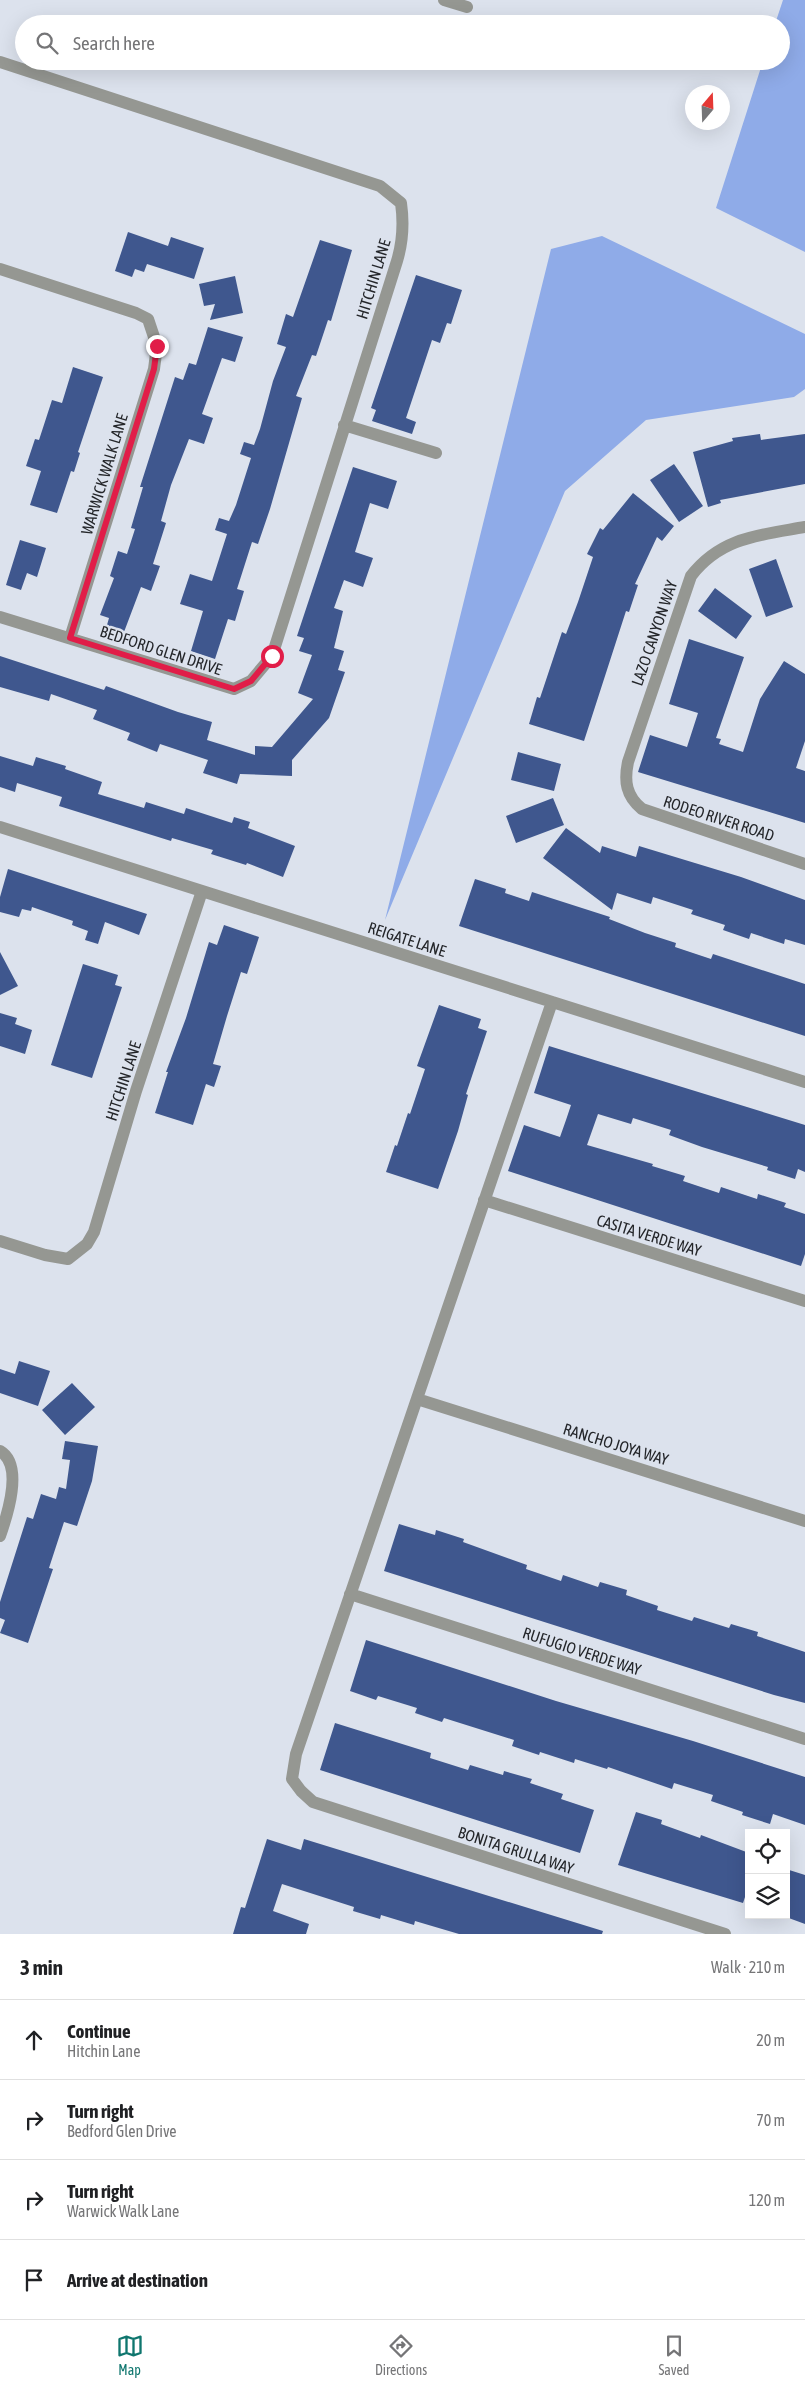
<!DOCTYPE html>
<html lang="en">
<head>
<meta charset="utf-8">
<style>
  body { margin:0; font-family:"Asap Condensed",sans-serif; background:#f2f2f2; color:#202124 }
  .controls { position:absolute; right:15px; bottom:15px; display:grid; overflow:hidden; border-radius:0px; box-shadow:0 5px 20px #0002 }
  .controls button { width:45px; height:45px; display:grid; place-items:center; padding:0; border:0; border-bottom:1px solid #e0e0e0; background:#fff; color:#202124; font:25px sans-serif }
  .compass { position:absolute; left:685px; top:85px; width:45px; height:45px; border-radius:50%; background:#fff; box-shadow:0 5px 20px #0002; rotate:19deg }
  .stop { position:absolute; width:15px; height:15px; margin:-11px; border:4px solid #e11d48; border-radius:50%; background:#fff }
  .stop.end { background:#e11d48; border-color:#fff; box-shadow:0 1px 5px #0008 }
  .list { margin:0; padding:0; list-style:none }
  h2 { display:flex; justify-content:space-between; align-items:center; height:65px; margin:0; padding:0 20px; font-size:21px }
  h2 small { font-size:16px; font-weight:400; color:#757577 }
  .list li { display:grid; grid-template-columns:32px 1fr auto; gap:15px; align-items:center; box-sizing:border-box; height:80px; padding:0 20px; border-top:1px solid #e0e0e0 }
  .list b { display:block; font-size:19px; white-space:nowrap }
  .list p { margin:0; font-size:16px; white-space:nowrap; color:#757577 }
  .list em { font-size:16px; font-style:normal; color:#757577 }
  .icon { flex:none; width:28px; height:28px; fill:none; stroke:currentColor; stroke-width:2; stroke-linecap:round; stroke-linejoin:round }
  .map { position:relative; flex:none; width:805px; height:1934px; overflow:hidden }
  .search { position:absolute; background:#fff; box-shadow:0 5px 20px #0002; left:15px; right:15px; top:15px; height:55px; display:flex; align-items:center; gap:12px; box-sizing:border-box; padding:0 18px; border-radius:28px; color:#757577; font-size:19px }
  .sheet { height:385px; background:#fff }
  nav { display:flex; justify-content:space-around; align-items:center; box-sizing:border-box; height:70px; border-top:1px solid #e0e0e0; background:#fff; font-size:14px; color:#757577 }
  nav a { display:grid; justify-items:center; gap:2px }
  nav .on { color:#0f766e }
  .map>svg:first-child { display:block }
  .water { fill:#8fabe8 }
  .building { fill:#3f578e }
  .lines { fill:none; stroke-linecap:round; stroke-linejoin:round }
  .minor { stroke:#959792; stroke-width:12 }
  .route { stroke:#e11d48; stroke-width:6 }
  .labels { text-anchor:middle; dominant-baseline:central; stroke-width:5; stroke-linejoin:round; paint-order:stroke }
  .street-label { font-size:16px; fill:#24262a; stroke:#dce2ed }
</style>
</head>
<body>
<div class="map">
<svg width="805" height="1934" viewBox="0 0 805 1934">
  <rect width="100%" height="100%" fill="#dce2ed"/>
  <path class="water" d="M 783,0 L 805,0 L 805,252 L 716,208 L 763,61 L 781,61 L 781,24 L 775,24 Z
    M 602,236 L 805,334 L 805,389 L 794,397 L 646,420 L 565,491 L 385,920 L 551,249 Z"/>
  <path class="building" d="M 128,232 L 168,246 L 171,237 L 204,248 L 194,279 L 147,264 L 144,272 L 135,269 L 132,277 L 115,271 Z
    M 320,240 L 352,250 L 331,321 L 328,320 L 316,356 L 312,355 L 296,396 L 302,398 L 270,509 L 258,544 L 252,542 L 237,589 L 244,591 L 235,621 L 228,619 L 215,659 L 191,651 L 203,611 L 180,604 L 190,574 L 212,581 L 227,534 L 215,530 L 219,518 L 229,521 L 236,505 L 251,458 L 240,454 L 244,442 L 254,445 L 260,429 L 273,381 L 286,347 L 277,344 L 286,314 L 293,317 Z
    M 416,275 L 462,290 L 451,324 L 447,323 L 440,343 L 432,340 L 406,418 L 416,422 L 412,434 L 372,421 L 376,410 L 371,408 Z
    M 235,276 L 243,313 L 210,320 L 215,304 L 204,306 L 199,284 Z
    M 208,327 L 243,337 L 235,362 L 222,358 L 202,414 L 213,418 L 204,444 L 189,439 L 171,485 L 161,521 L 166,523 L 153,564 L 160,566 L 151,591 L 141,587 L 124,632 L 107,625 L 109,618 L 100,615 L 114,578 L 110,576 L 118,551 L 127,554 L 135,529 L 131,528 L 143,487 L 140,487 L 175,377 L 183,380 L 189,363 L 196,365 Z
    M 73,367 L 103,377 L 78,452 L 80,453 L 74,472 L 71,471 L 57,513 L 30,505 L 41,471 L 26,466 L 35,439 L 39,440 L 52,400 L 62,403 Z
    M 760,434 L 761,440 L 805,434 L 805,484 L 720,500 L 721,503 L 708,507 L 693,452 L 733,441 L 732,438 Z
    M 674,464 L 703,506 L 679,522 L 650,480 Z
    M 353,467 L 397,481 L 388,509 L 370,503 L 355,552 L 373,558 L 363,587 L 344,580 L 334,608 L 343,611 L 334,648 L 344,651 L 338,670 L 345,672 L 329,718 L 292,760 L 292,776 L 240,774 L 237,784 L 203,773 L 208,760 L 160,744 L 157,752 L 127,740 L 130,733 L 93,719 L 97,710 L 51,694 L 49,701 L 0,687 L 0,656 L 104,690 L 106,686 L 178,712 L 212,722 L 207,740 L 255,755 L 255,746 L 272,747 L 313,699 L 298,693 L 312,655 L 299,651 L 304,638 L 297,636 Z
    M 633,493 L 674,526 L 662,541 L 657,537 L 635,584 L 638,585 L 629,612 L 626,611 L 584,741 L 529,724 L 537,697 L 540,698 L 562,632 L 566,634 L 578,602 L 593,557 L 587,554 L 600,528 L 603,530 Z
    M 20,540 L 46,548 L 37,577 L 27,573 L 21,590 L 6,585 Z
    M 776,559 L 793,607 L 766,617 L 749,569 Z
    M 715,588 L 752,616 L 736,639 L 698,611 Z
    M 689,639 L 744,657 L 716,738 L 721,739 L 719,744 L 743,752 L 760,699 L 784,661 L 805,674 L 805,741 L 796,768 L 805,771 L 805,823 L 638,772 L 650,735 L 687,747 L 698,713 L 669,704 Z
    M 518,752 L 561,764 L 554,791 L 511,780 Z
    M 0,756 L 33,766 L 36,757 L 66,766 L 65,769 L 102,782 L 98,794 L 144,808 L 146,802 L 184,814 L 186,808 L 232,823 L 234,817 L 250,822 L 248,828 L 295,846 L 283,877 L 247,863 L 246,865 L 211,854 L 213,850 L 172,838 L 171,841 L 59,806 L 62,797 L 17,783 L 15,792 L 0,787 Z
    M 553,798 L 564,825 L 516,843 L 506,816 Z
    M 566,828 L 600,853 L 602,846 L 636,857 L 639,846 L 741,877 L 805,900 L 805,945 L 785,939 L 784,944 L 751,933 L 749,939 L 723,930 L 725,925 L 691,914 L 693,910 L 653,897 L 651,904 L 617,893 L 612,910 L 543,858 Z
    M 8,869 L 147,914 L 139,935 L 105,922 L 98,944 L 85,940 L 88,931 L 72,925 L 73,921 L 32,907 L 31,911 L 22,909 L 19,917 L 0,912 L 0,897 Z
    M 475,879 L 506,889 L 505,893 L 529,901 L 532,892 L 610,917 L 609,919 L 645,933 L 676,943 L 675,947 L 711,959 L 713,954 L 805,984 L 805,1036 L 459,926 Z
    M 224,925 L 259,937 L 247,974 L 241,972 L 227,1016 L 213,1064 L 221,1066 L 214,1087 L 206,1084 L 193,1125 L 155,1113 L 168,1072 L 166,1072 L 186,1018 L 209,942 L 217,945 Z
    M 0,952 L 18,986 L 0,995 Z
    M 83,964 L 118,975 L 115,985 L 122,987 L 92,1078 L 51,1065 Z
    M 439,1005 L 481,1019 L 478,1028 L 487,1031 L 466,1094 L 468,1095 L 458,1131 L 438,1189 L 386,1172 L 395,1145 L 397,1146 L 408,1113 L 410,1114 L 425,1069 L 417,1066 Z
    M 0,1013 L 17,1018 L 15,1024 L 32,1030 L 25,1054 L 0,1046 Z
    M 549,1046 L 805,1125 L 805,1172 L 798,1169 L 795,1179 L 767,1170 L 768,1167 L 702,1147 L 669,1135 L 671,1130 L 633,1118 L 631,1124 L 598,1114 L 587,1145 L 653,1164 L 652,1166 L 685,1176 L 683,1181 L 719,1193 L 721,1187 L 757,1199 L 758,1194 L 786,1203 L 784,1207 L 805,1214 L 805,1254 L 801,1266 L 508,1171 L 524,1125 L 560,1137 L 566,1120 L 571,1105 L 534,1093 Z
    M 19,1361 L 50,1371 L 38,1406 L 0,1393 L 0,1369 L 15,1374 Z
    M 72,1383 L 95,1407 L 65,1435 L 42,1410 Z
    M 65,1441 L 98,1446 L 92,1481 L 77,1526 L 64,1522 L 49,1568 L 53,1569 L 28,1643 L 0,1633 L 5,1620 L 0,1618 L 0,1602 L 27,1517 L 33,1519 L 41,1494 L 56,1499 L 59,1487 L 66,1489 L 70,1460 L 62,1459 Z
    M 399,1524 L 435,1535 L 436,1530 L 464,1539 L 463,1542 L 527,1565 L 526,1569 L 561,1581 L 563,1575 L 598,1587 L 600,1582 L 627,1590 L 626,1595 L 658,1606 L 657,1610 L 692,1621 L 694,1617 L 729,1628 L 731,1624 L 758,1632 L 757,1636 L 805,1652 L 805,1703 L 774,1695 L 384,1571 Z
    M 366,1640 L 556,1701 L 693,1741 L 805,1777 L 805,1825 L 773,1814 L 770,1824 L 742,1815 L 743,1812 L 711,1801 L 713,1795 L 674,1783 L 672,1789 L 608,1767 L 607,1769 L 575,1759 L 574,1763 L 540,1752 L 539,1755 L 512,1746 L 514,1740 L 444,1718 L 442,1722 L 415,1713 L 417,1708 L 378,1696 L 376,1700 L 350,1691 Z
    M 335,1723 L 431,1753 L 430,1758 L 468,1770 L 470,1765 L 503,1775 L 504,1771 L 532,1779 L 530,1783 L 563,1794 L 561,1799 L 594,1810 L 580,1853 L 320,1770 Z
    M 636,1812 L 662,1820 L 661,1824 L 700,1838 L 701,1835 L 749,1853 L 749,1885 L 743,1903 L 618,1865 Z
    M 267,1839 L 301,1850 L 304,1839 L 603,1931 L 602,1934 L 459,1934 L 415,1921 L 414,1925 L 381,1915 L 380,1919 L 353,1911 L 354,1907 L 282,1884 L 273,1911 L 309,1924 L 306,1934 L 233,1934 L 241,1907 L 245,1908 Z
    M 786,1869 L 805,1875 L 805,1924 L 786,1917 Z"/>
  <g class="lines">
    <path class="minor" d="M 444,0 L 467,7
      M 0,62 L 380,186 L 401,203 C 404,224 403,241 397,261 L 272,656 L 251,681 L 234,689 L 0,617
      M 0,269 L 136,313 L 148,319 L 157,346 L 154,369 L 70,638
      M 344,425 L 436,453
      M 805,527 C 760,535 721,537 691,576 L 628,762 C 624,781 626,796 642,809 L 805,864
      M 0,827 L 805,1082
      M 552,1002 L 296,1754 L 292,1779 L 301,1791 L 313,1802 L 725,1934
      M 484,1200 L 805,1301
      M 0,1241 L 45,1255 L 68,1259 L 87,1244 L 94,1232 L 136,1091 L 202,891
      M 417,1399 L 805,1521
      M 0,1451 C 24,1465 7,1516 0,1536
      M 350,1594 L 805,1739"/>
  </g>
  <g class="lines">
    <path class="route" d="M 157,346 L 154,369 L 70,638 L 234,689 L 251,681 L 272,656"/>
  </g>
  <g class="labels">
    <g class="street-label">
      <text transform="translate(373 279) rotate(-73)">HITCHIN LANE</text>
      <text transform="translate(104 474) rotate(-73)">WARWICK WALK LANE</text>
      <text transform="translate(654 633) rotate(-71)">LAZO CANYON WAY</text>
      <text transform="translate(161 650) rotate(18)">BEDFORD GLEN DRIVE</text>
      <text transform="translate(719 818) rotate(18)">RODEO RIVER ROAD</text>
      <text transform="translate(407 939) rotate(18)">REIGATE LANE</text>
      <text transform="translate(123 1081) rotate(-72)">HITCHIN LANE</text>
      <text transform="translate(649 1235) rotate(17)">CASITA VERDE WAY</text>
      <text transform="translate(616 1444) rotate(17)">RANCHO JOYA WAY</text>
      <text transform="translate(582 1651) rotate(18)">RUFUGIO VERDE WAY</text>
      <text transform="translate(516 1850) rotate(18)">BONITA GRULLA WAY</text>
    </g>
  </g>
</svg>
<div class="controls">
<button><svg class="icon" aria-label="locate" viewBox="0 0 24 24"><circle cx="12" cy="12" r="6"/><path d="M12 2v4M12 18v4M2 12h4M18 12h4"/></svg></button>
<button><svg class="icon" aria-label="layers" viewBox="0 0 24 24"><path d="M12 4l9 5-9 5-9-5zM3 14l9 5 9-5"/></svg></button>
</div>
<svg class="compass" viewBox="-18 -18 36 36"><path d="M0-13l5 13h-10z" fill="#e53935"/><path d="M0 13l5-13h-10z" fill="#757577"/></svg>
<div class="stop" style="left:272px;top:656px"></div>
<div class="stop end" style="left:157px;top:346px"></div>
<div class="search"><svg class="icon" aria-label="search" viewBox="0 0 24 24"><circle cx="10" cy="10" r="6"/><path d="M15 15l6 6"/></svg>Search here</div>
</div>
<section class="sheet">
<h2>3 min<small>Walk · 210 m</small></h2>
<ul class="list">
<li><svg class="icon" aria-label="ahead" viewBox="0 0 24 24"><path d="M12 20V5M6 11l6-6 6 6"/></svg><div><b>Continue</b><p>Hitchin Lane</p></div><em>20 m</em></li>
<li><svg class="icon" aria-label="right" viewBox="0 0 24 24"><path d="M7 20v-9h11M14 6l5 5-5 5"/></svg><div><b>Turn right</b><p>Bedford Glen Drive</p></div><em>70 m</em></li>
<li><svg class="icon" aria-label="right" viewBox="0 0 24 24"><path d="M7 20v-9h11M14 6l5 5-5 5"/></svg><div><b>Turn right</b><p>Warwick Walk Lane</p></div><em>120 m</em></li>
<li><svg class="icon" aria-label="arrive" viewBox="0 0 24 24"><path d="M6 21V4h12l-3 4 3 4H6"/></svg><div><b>Arrive at destination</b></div></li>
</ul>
</section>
<nav>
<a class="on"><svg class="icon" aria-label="map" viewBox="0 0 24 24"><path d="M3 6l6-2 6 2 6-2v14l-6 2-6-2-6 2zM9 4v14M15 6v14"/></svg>Map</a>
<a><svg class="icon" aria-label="directions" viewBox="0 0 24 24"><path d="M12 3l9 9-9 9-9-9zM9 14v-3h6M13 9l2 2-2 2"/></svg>Directions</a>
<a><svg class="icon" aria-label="saved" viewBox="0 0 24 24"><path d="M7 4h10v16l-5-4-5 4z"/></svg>Saved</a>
</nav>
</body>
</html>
